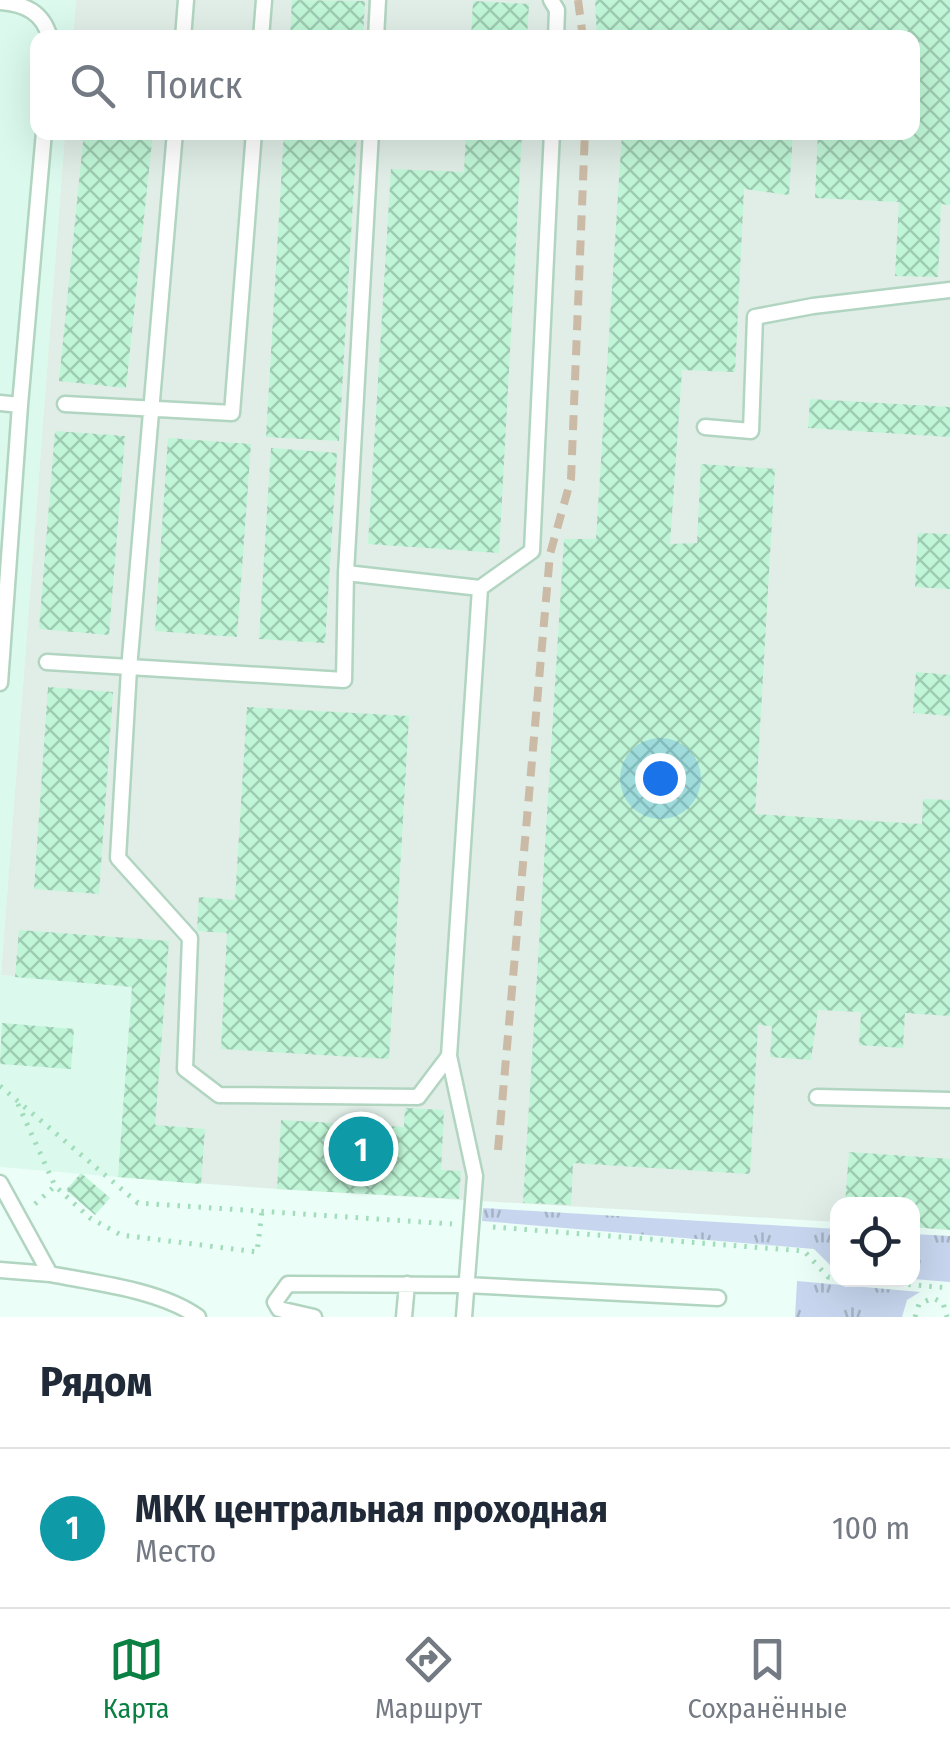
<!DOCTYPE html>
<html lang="ru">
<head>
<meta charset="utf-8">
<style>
  body { margin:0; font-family:"Fira Sans Condensed",sans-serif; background:#f6f6f7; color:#1f2937 }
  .controls { position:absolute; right:30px; bottom:30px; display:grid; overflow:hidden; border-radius:20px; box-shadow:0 10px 40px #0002 }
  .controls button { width:90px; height:90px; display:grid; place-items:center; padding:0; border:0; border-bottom:2px solid #e0e1e3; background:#fff; color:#1f2937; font:50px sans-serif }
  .you { position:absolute; left:660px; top:778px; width:35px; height:35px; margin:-25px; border:8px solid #fff; border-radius:50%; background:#1a73e8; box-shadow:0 0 0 15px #1a73e833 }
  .badge { display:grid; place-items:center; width:65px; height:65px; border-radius:50%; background:#0b8043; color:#fff; font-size:32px; font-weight:700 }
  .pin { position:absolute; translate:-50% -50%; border:5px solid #fff; box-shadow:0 2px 10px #0006 }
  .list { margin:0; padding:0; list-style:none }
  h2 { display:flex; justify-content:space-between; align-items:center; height:130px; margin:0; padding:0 40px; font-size:42px }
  h2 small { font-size:32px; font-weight:400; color:#747a83 }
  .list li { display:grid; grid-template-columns:65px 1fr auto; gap:30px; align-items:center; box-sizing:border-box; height:160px; padding:0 40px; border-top:2px solid #e0e1e3 }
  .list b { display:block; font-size:38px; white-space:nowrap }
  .list p { margin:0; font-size:32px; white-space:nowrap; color:#747a83 }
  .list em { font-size:32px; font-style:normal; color:#747a83 }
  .icon { flex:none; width:55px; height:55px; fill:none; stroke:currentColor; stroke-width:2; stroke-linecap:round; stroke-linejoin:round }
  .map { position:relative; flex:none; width:950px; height:1317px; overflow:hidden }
  .search { position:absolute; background:#fff; box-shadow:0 10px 40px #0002; left:30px; right:30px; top:30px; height:110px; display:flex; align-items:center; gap:25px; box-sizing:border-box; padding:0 35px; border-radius:20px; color:#747a83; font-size:38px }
  .sheet { height:290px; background:#fff }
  nav { display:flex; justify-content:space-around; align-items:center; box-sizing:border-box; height:140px; border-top:2px solid #e0e1e3; background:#fff; font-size:28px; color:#747a83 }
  nav a { display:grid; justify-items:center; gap:5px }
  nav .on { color:#0b8043 }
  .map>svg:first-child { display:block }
  .residential { fill:#dbf9ed }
  .industrial { fill:#e0eee7 }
  .grass { fill:url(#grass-tufts) }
  .building { fill:url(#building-cross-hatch) }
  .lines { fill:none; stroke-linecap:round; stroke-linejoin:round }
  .lane-casing { stroke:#b1d5c1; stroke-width:19 }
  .path { stroke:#a1ddba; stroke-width:5; stroke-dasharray:2.5 8; stroke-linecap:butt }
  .lane { stroke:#fff; stroke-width:14 }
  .rail { stroke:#cbbba6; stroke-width:8; stroke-dasharray:15 10; stroke-linecap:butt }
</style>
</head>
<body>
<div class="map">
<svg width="950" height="1317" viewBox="0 0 950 1317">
  <defs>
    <pattern id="grass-tufts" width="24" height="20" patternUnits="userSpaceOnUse" patternTransform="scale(2.5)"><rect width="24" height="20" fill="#c7d6ee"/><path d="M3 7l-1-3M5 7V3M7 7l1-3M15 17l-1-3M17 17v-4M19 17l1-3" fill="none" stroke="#a4b3c4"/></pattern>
    <pattern id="building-cross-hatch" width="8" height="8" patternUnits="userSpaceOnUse" patternTransform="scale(2.5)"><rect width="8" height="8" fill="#c0f6d7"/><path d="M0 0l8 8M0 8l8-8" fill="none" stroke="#9eccb2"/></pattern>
  </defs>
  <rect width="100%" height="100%" fill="#ebfef7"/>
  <path class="residential" d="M 0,0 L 76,0 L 73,37 L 38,38 L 38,132 L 65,133 L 1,975 L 132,987 L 118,1177 L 0,1167 Z"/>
  <path class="industrial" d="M 76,0 L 950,0 L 950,1230 L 913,1227 L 912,1204 L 838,1204 L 837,1222 L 277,1189 L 118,1177 L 132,987 L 1,975 L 65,133 L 912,132 L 912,38 L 73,37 Z"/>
  <path class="grass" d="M 483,1208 L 837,1229 L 837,1272 L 814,1249 L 482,1221 Z
    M 913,1234 L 950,1236 L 950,1282 L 913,1279 Z
    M 797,1281 L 920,1292 L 907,1300 L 902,1317 L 795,1317 Z"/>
  <path class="building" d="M 292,0 L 365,1 L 363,38 L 290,38 Z
    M 595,0 L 950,0 L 950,205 L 941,204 L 938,277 L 895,276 L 899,202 L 815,198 L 818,132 L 912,132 L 912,38 L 597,38 Z
    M 473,1 L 529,4 L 527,38 L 471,38 Z
    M 84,132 L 153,132 L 126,388 L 59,381 Z
    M 284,132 L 357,132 L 339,441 L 266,437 Z
    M 466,132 L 522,132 L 499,553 L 368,544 L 391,169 L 464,172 Z
    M 622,132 L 793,132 L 789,195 L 744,189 L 735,372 L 682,370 L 670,544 L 697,543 L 701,464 L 775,469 L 755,814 L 922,824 L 923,799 L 950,800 L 950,1016 L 905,1013 L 903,1048 L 859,1045 L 861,1012 L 818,1010 L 811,1060 L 770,1057 L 772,1026 L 758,1025 L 750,1174 L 573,1163 L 571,1205 L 523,1203 L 564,539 L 596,539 Z
    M 810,399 L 950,407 L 950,437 L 808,428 Z
    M 55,431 L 125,436 L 109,635 L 39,629 Z
    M 168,438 L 251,444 L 237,637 L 155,631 Z
    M 271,448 L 337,453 L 325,643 L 259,639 Z
    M 918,533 L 950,534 L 950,589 L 915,587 Z
    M 916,672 L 950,675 L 950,716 L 913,713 Z
    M 48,687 L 113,692 L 99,894 L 34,889 Z
    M 247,707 L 409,716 L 389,1059 L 221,1049 L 227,933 L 197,931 L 199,897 L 235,900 Z
    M 19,930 L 169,941 L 155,1125 L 205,1129 L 201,1184 L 118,1177 L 132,987 L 15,977 Z
    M 2,1023 L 74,1029 L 71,1069 L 0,1064 Z
    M 405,1108 L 444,1110 L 441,1170 L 461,1171 L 459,1199 L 277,1189 L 281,1120 L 404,1127 Z
    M 849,1152 L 950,1159 L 950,1230 L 912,1227 L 912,1204 L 845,1204 Z
    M 81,1173 L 110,1198 L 95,1215 L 66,1190 Z"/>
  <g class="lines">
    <defs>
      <path id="lane" d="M 551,0 L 557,10 L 556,38
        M 0,2 C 25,4 43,12 50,38
        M 183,38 L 186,0
        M 261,38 L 264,0
        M 376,38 L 378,0
        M 175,132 L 129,669 L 118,858 L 190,938 L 185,1069 L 219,1095 L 418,1097 L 449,1056
        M 371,132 L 346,573 L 480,588 L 532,551 L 552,132
        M 0,403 L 20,405
        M 65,404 L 232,413 L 254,132
        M 705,427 L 751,431 L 755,317 L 813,306 L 950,290
        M 47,662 L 344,680 L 346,573
        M 0,683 L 20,405 L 44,132
        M 817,1097 L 950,1100
        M 0,1183 L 50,1274 C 95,1283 161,1290 198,1317
        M 0,1270 L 50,1274
        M 314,1317 L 279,1309 L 275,1302 L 288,1284 L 466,1285 L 718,1298
        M 404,1317 L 407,1284
        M 464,1317 L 475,1176 L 449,1056 L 480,588"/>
    </defs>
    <use href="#lane" class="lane-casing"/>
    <path class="path" d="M 0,1086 L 138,1203 L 452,1224
      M 18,1104 L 55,1186 L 90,1218 L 121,1235 L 257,1252 L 262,1211
      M 35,1204 L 55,1186
      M 493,1227 L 804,1251 L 828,1277 L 838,1278
      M 856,1280 L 950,1288
      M 915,1317 L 919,1304 L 933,1298 L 943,1303 L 947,1317"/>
    <use href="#lane" class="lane"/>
    <path class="rail" d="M 578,0 L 583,38
      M 498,1150 L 550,554 L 571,479 L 585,132"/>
  </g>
</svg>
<div class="controls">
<button><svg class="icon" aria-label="locate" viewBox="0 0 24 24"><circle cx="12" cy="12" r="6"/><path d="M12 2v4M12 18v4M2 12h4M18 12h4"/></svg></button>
</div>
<div class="you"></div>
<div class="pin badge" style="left:361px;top:1149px;background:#0f9aa8">1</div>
<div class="search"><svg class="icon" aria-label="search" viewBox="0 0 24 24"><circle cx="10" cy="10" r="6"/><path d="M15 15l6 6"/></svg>Поиск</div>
</div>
<section class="sheet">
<h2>Рядом<small></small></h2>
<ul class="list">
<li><span class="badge" style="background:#0f9aa8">1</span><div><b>МКК центральная проходная</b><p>Место</p></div><em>100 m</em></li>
</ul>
</section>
<nav>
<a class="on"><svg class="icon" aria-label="map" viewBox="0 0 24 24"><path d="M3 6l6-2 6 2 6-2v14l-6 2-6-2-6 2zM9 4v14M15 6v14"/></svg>Карта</a>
<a><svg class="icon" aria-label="directions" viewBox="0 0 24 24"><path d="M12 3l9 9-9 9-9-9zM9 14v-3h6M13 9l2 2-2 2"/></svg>Маршрут</a>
<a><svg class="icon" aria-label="saved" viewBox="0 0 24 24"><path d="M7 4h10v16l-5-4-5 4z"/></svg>Сохранённые</a>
</nav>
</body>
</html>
